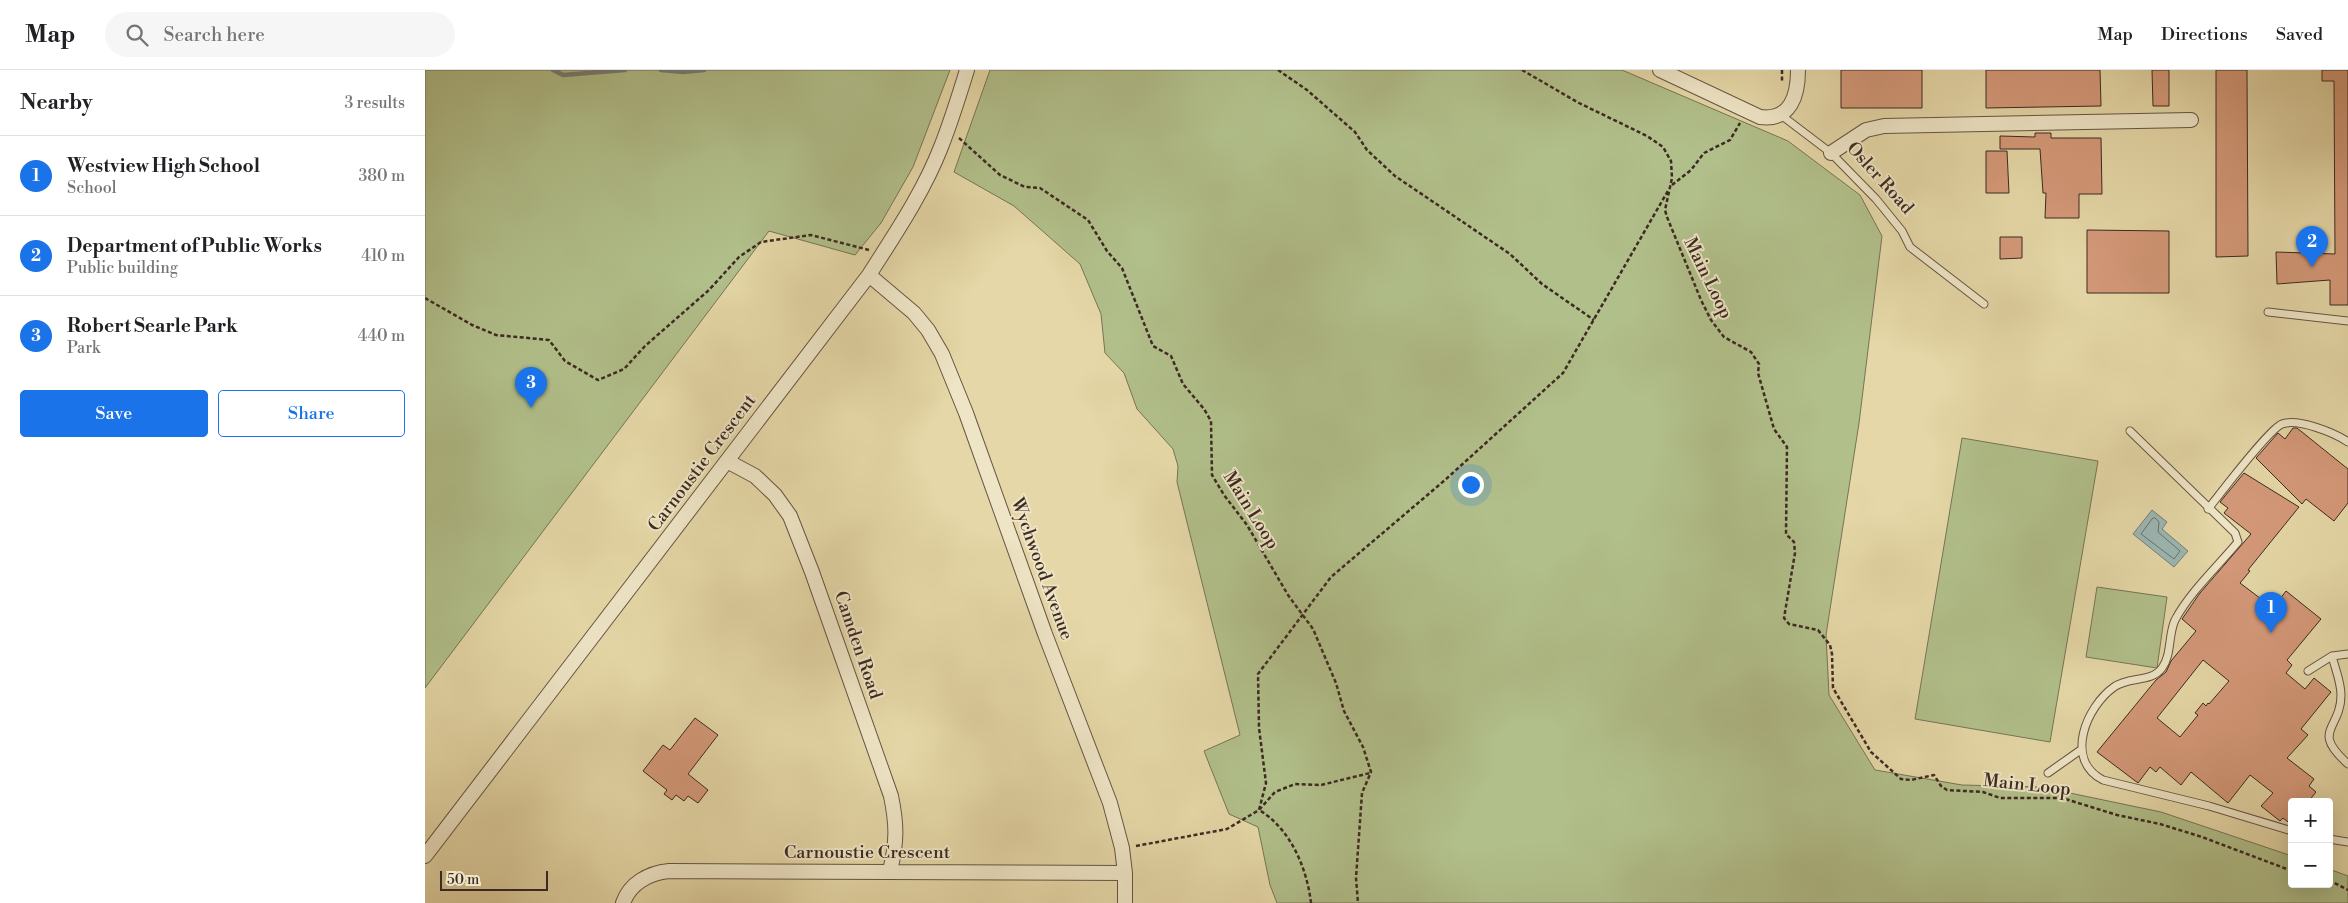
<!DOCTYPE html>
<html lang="en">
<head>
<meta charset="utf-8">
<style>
  body { margin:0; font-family:"Libre Bodoni",serif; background:#f6f6f6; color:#202124 }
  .controls { position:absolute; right:15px; bottom:15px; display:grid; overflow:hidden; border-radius:5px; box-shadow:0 5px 20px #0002 }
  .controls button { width:45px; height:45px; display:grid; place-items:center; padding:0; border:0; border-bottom:1px solid #e0e0e0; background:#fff; color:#202124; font:25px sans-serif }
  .scale { position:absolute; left:15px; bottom:12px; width:108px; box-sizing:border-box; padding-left:5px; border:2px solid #3d2a22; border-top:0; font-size:14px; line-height:18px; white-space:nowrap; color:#3d2a22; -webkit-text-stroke:4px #eee5c6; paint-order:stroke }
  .you { position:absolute; left:1045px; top:414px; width:18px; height:18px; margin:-12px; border:4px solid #fff; border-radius:50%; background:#1a73e8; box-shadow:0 0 0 8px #1a73e833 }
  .badge { display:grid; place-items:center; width:32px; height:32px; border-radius:50%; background:#1a73e8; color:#fff; font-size:16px; font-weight:700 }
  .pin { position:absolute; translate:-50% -41px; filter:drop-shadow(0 1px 2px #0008) }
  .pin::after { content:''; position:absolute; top:26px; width:18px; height:15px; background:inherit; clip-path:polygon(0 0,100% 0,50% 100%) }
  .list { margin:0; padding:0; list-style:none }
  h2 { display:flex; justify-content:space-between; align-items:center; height:65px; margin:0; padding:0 20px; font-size:21px }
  h2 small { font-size:16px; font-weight:400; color:#757577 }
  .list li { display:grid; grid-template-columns:32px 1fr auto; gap:15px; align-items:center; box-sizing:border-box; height:80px; padding:0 20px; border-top:1px solid #e0e0e0 }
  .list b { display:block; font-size:19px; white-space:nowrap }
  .list p { margin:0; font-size:16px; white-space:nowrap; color:#757577 }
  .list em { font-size:16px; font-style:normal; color:#757577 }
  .actions { display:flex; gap:10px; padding:15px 20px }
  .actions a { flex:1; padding:11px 0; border:1px solid #1a73e8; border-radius:5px; text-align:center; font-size:18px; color:#1a73e8 }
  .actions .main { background:#1a73e8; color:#fff }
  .icon { flex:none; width:28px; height:28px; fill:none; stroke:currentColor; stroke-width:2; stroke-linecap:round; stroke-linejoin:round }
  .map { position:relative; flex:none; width:1923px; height:833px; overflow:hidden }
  header { display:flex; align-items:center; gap:30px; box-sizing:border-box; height:70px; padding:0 25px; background:#fff; border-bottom:1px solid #e0e0e0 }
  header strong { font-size:24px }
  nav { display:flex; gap:28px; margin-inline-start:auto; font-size:18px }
  .search { width:350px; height:45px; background:#f6f6f6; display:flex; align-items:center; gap:12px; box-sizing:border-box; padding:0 18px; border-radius:28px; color:#757577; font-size:19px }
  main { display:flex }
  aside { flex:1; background:#fff }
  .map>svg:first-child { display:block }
  .green { fill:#b1bf8a; stroke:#777456 }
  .water { fill:#9bb7b3; stroke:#757f79 }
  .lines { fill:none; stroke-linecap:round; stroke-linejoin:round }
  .shore { stroke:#6c706a; stroke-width:1 }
  .stream { stroke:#757f79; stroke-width:4.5 }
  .building { fill:#d49979; stroke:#3d2a22; fill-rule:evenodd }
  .lane-casing { stroke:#675543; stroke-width:9 }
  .street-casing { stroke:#675543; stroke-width:16 }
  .path { stroke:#3d2a22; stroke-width:2.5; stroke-dasharray:4 2.5; stroke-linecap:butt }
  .lane { stroke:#eee5c6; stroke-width:7 }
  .street { stroke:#eee5c6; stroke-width:14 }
  .labels { text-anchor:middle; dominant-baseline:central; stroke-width:4; stroke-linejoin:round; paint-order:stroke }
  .street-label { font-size:18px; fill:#3d2a22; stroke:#eee5c6 }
</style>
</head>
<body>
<header>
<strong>Map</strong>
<div class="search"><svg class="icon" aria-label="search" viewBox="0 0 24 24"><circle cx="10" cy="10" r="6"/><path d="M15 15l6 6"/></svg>Search here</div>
<nav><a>Map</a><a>Directions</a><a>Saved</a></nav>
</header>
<main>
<aside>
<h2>Nearby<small>3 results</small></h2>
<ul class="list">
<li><span class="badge">1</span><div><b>Westview High School</b><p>School</p></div><em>380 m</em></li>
<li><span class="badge">2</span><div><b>Department of Public Works</b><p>Public building</p></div><em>410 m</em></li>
<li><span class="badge">3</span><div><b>Robert Searle Park</b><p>Park</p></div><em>440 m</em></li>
</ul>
<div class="actions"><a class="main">Save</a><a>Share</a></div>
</aside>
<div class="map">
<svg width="1923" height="833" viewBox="0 0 1923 833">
  <rect width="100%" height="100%" fill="#e5d7a7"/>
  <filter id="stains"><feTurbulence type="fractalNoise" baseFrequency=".004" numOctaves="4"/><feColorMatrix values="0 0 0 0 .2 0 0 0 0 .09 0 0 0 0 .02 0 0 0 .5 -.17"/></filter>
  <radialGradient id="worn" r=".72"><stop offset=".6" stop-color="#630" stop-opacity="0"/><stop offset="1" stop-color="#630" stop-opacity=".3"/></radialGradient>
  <path class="green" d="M 0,0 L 525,0 L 488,97 L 456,153 L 430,185 L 344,161 L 0,618 Z
    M 565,0 L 1197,0 L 1363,71 L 1435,125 L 1457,166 L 1434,353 L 1401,565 L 1404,625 L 1450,700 L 1537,715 L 1616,717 L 1736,742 L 1867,786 L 1867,814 L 1904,814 L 1904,799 L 1923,806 L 1923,833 L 852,833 L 845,815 L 833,757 L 804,744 L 779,681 L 815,665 L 752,412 L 753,396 L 748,379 L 712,339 L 699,303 L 680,283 L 676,244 L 655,194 L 589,136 L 529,102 Z
    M 1537,368 L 1673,391 L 1625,672 L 1490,649 Z
    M 1672,517 L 1742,527 L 1732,598 L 1661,587 Z"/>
  <path class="water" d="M 1727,440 L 1742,452 L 1737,459 L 1763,481 L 1749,497 L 1708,464 Z"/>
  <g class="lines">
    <path class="shore" d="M 1730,448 L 1734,452 L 1733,462 L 1755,481 L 1749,489 L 1716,464 L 1727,449 Z"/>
    <path class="stream" d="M 128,0 L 138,5 L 200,0
      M 236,0 L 258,2 L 279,0"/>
  </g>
  <path class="building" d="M 1416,0 L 1497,0 L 1497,38 L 1416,38 Z
    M 1561,0 L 1675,0 L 1676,36 L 1561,38 Z
    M 1727,0 L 1744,0 L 1744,36 L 1728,36 Z
    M 1791,0 L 1822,0 L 1823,186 L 1791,187 Z
    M 1897,0 L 1923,0 L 1923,235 L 1905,235 L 1905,210 L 1852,214 L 1851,182 L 1910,184 L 1909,11 L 1897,11 Z
    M 1610,63 L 1626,63 L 1626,68 L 1676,68 L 1677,124 L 1654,124 L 1654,148 L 1620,148 L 1621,123 L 1618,123 L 1615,79 L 1575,79 L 1575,66 L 1610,67 Z
    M 1561,81 L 1582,81 L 1584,123 L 1561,123 Z
    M 1662,160 L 1744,161 L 1744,223 L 1662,223 Z
    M 1575,167 L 1597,167 L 1597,188 L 1575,189 Z
    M 1868,358 L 1872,358 L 1923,399 L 1923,433 L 1909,451 L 1881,429 L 1877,434 L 1831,388 L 1853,363 L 1860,369 Z
    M 1819,403 L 1874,437 L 1823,500 L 1825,501 L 1815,513 L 1848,538 L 1861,521 L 1896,549 L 1862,590 L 1867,595 L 1861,603 L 1880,619 L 1889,608 L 1906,622 L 1876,659 L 1883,665 L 1862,688 L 1889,709 L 1884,716 L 1891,722 L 1883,732 L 1867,732 L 1867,755 L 1858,748 L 1855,751 L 1836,736 L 1848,723 L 1825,705 L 1803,733 L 1766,702 L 1756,715 L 1735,697 L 1731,702 L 1725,697 L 1713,713 L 1672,682 L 1731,610 L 1741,602 L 1746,591 L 1771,561 L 1757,549 L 1775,523 L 1826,464 L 1799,443 L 1803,438 L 1795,432 ZM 1778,590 L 1804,611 L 1784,634 L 1783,633 L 1781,636 L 1778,633 L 1770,643 L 1773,645 L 1755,667 L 1732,648 Z
    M 270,648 L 293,665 L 263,704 L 283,720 L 273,733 L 263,726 L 259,731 L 251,725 L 247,730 L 239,724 L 242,720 L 218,701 L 238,675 L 245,680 Z"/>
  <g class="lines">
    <defs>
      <path id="lane" d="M 1356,45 L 1406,83 L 1451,129 L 1477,161 L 1485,177 L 1559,234
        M 1843,242 L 1923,251
        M 1705,361 L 1810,463 L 1813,472 C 1792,497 1765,522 1750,550 C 1743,565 1747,584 1737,598 C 1726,613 1704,606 1689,617 C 1661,637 1639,690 1678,710 L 1784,736 L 1867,761
        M 1783,439 C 1795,424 1844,359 1857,354 C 1873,348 1910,363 1923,372
        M 1907,586 C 1910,598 1916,612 1916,625 C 1916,660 1885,660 1923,694
        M 1883,601 L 1907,586 L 1923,584
        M 1623,703 L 1657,679
        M 1904,769 L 1923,772"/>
      <path id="street" d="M 1235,0 L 1335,47 C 1366,51 1373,25 1373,0
        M 1406,83 L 1441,60 L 1459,56 L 1766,50
        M 444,205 L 489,243 L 503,260 L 517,284 L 541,343 L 620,564 L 685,733 L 697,778 L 700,803 L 700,833
        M 302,391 L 330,406 L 350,425 L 365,446 L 387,502 L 466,726 C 472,755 472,772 465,801
        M 0,786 L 444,205 C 470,164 498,123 516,77 C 526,52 534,26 542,0
        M 198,833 C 205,813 224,803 244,801 L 700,803"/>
    </defs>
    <use href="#lane" class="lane-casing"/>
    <use href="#street" class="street-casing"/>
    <path class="path" d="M 853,0 L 882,20 L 930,62 L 942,80 L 970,106 L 1085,184 L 1117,214 L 1169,250
      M 1097,0 L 1154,33 L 1222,66 L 1238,77 L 1246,91 L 1247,108 L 1240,140 L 1242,147 L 1276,230 L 1286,250 L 1299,267 L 1326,282 L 1334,294 L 1333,303 L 1349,359 L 1362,377 L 1361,464 L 1369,472 L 1370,483 L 1359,548 L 1364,554 L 1393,560 L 1405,575 L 1407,584 L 1408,618 L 1446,682 L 1476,709 L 1486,710 L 1509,705 L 1516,716 L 1522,720 L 1558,722 L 1575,728 L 1637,728 L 1692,745 L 1735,754 L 1777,767 L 1867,801
      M 1357,0 L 1357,13
      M 534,68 L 575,105 L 600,117 L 615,118 L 663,150 L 682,181 L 697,198 L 728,276 L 746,286 L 758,314 L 779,339 L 786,351 L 787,405 L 799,425 L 822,455 L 863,525 L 888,559 L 911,613 L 919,641 L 938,677 L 946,702 L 937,723 L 931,808 L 933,833
      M 1247,115 L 1266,100 L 1279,83 L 1305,70 L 1315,53
      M 0,228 L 47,255 L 71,265 L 124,270 L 140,291 L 173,310 L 199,299 L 220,276 L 284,220 L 314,187 L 336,172 L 386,165 L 444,180
      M 711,776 L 802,759 L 834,740 L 841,713 L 834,658 L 833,604 L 906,507 L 1020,410 L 1138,303 L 1244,119
      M 1904,810 L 1923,820
      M 886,833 C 882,798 865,758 834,740 L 850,722 L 870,714 L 896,715 L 945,703"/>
    <use href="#lane" class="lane"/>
    <use href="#street" class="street"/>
  </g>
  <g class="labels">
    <g class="street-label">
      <text transform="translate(1455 108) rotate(48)">Osler Road</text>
      <text transform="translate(1283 208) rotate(64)">Main Loop</text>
      <text transform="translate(277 393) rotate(-53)">Carnoustie Crescent</text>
      <text transform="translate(826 440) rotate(58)">Main Loop</text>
      <text transform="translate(617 499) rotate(70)">Wychwood Avenue</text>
      <text transform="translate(433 575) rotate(71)">Camden Road</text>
      <text transform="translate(1602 715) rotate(6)">Main Loop</text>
      <text x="442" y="782">Carnoustie Crescent</text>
    </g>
  </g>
  <rect width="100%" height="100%" filter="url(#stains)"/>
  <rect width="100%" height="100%" fill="url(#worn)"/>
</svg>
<div class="controls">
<button>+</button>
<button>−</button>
</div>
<div class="scale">50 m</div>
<div class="you"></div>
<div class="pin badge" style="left:1846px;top:563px">1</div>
<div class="pin badge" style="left:1887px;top:197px">2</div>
<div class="pin badge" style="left:106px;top:338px">3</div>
</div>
</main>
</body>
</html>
